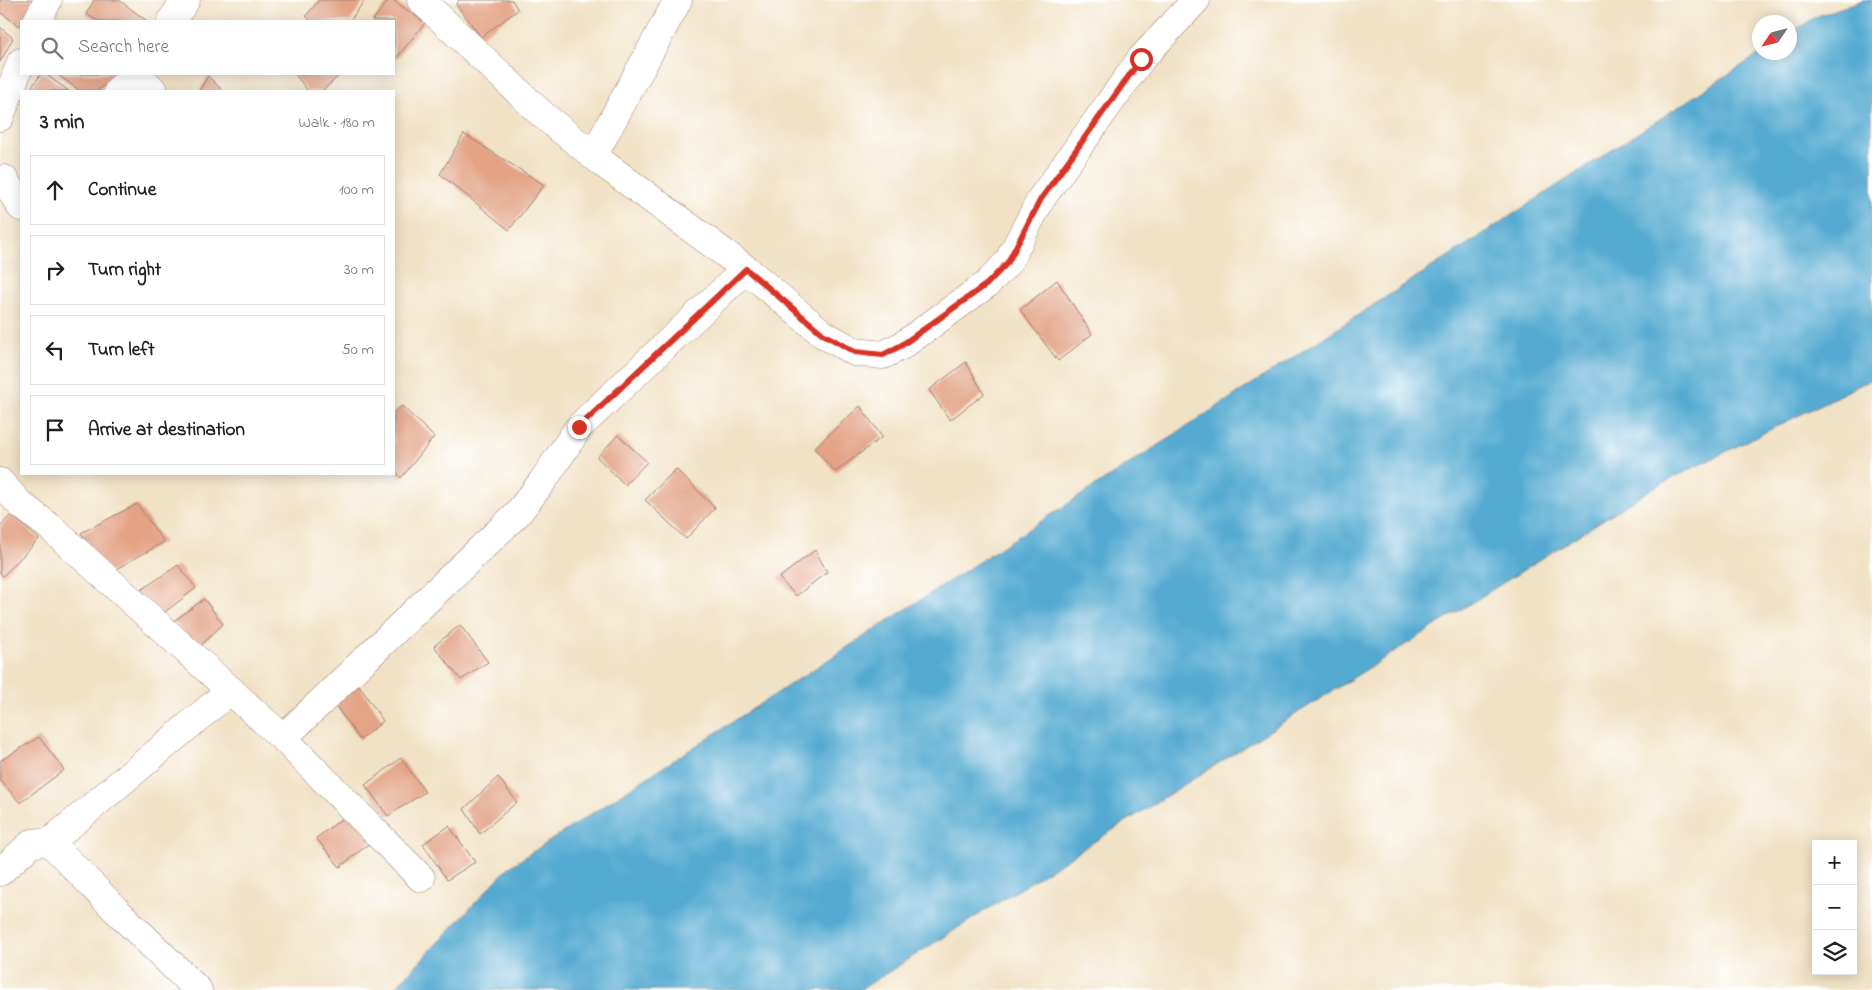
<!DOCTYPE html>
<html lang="en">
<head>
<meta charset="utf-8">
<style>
  body { margin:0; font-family:"Indie Flower",sans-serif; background:#f6f6f6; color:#202124 }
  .controls { position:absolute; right:15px; bottom:15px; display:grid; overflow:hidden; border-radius:0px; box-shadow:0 2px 12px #0003 }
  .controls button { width:45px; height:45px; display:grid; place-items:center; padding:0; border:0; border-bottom:1px solid #e0e0e0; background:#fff; color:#202124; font:25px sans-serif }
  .compass { position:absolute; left:1752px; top:15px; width:45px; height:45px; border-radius:50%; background:#fff; box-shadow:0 2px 12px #0003; rotate:235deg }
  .stop { position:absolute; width:15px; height:15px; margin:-11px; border:4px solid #d93025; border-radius:50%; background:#fff }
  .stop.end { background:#d93025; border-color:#fff; box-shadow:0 1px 5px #0008 }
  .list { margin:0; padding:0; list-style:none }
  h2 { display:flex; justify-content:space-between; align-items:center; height:65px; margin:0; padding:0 20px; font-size:21px }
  h2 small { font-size:16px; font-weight:400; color:#757577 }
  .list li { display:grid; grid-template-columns:32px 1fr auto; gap:15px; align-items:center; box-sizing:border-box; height:70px; margin:0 10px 10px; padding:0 10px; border:1px solid #e0e0e0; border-radius:0px }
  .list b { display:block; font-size:19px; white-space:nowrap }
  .list em { font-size:16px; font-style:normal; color:#757577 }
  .icon { flex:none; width:28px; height:28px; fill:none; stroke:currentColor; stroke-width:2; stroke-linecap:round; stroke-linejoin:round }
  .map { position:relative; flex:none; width:1872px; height:990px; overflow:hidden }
  .search { position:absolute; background:#fff; box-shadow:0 2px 12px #0003; left:20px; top:20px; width:375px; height:55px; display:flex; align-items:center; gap:12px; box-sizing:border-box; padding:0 18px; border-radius:0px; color:#757577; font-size:19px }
  .panel { position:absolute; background:#fff; box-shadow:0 2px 12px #0003; left:20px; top:90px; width:375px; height:385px; border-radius:0px }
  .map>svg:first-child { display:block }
  .water { fill:#55aad1; stroke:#50647e }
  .building { fill:#e3a384 }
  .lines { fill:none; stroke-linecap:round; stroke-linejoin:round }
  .minor-casing { stroke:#9e8078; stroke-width:29 }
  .minor { stroke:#fff; stroke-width:28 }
  .route { stroke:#d93025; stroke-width:6 }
</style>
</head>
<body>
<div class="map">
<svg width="1872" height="990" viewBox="0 0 1872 990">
  <rect width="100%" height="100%" fill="#fff"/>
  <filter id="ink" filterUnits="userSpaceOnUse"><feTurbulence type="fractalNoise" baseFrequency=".02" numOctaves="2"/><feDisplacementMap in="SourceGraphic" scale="10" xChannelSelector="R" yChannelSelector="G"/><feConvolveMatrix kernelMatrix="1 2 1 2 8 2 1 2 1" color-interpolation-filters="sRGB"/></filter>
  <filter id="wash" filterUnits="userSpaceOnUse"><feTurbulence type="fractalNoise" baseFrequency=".0096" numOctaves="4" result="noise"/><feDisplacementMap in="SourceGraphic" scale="20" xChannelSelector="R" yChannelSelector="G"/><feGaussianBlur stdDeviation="1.12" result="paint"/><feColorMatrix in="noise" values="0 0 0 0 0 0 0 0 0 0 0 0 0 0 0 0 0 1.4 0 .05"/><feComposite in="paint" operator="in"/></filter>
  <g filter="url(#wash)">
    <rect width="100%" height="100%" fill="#f1e2c5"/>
    <path class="water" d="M 1863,0 L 1872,0 L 1872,379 L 1653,488 L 860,990 L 393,990 L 508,868 L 1761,53 L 1790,52 L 1790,34 L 1815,17 Z"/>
    <g id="blocks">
      <path class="building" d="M 0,0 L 42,0 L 31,21 L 21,21 L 21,27 L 0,12 Z
        M 94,0 L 119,0 L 147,21 L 98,21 L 86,14 Z
        M 319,0 L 365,0 L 350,21 L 311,21 L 306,16 Z
        M 389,0 L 393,0 L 425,23 L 394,61 L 394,21 L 372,21 Z
        M 459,0 L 512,0 L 518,10 L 481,37 L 456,4 Z
        M 0,27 L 13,38 L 0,62 Z
        M 41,74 L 45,74 L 69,91 L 29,91 Z
        M 57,74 L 116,74 L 98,91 L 80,91 Z
        M 295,74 L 341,74 L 322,91 L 308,91 Z
        M 208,76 L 223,91 L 199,91 Z
        M 464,134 L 544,185 L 509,230 L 440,174 Z
        M 1057,280 L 1092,334 L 1058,361 L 1020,310 Z
        M 966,362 L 984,394 L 950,420 L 929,390 Z
        M 402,406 L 434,437 L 401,478 L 394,469 L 394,412 Z
        M 860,406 L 882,437 L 835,472 L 814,448 Z
        M 618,435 L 647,462 L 625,485 L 597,457 Z
        M 676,469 L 715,508 L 686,539 L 645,500 Z
        M 137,504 L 164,542 L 109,573 L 81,533 Z
        M 11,515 L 39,539 L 3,576 L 0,573 L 0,527 Z
        M 815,550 L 827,572 L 796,596 L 779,578 Z
        M 178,565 L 196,588 L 156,619 L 134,595 Z
        M 204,599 L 223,624 L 197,649 L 174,621 Z
        M 460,625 L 488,662 L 461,680 L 434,646 Z
        M 359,685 L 383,721 L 360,740 L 333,702 Z
        M 39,737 L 64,770 L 20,803 L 0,780 L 0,761 Z
        M 401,758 L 425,792 L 388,816 L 365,785 Z
        M 498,777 L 517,802 L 480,834 L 464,809 Z
        M 351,812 L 372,841 L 340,867 L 316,838 Z
        M 449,826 L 475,862 L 447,880 L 423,844 Z"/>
    </g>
  </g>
  <g filter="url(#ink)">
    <use href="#blocks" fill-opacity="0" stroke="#9e8078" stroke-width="1"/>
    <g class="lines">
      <defs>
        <path id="minor" d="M 421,0 L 544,116 L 604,164 L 746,269
          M 37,21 L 48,0
          M 171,21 L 186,0
          M 136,74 L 154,91
          M 118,91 L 133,74
          M 0,117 L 21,62
          M 593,156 L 678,0
          M 4,179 L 21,207
          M 0,482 L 20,504 L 50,527 L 283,738 L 421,878
          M 283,738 L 518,513 L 542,482 L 579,427 L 746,269 L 823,334 L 855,352 L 883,355 L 903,345 L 987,284 L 1008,262 L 1041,199 L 1141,59 L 1196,0
          M 50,842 L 231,690
          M 0,872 L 32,843 L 50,842 L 116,910 L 198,990"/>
      </defs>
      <use href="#minor" class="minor-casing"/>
      <use href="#minor" class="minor"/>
    </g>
  </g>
  <g class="lines" filter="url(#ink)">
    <path class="route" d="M 579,427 L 746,269 L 823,334 L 855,352 L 883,355 L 902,345 L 987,284 L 1008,262 L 1041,199 L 1141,59"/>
  </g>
</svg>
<div class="controls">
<button>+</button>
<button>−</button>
<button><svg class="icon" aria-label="layers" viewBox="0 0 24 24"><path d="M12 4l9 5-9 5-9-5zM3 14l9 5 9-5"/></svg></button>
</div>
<svg class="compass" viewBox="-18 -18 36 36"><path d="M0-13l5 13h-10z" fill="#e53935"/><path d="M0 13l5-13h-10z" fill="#757577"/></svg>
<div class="stop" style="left:1141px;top:59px"></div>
<div class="stop end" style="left:579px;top:427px"></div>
<div class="search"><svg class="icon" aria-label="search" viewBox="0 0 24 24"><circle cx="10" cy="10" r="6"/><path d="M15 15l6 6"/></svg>Search here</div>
<section class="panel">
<h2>3 min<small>Walk · 180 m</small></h2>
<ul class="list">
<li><svg class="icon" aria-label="ahead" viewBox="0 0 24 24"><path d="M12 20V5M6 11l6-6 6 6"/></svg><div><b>Continue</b></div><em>100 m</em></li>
<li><svg class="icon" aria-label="right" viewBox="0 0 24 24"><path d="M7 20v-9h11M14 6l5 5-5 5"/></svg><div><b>Turn right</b></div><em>30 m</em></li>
<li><svg class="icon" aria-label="left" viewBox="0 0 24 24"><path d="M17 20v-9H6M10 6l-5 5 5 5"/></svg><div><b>Turn left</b></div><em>50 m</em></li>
<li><svg class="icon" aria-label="arrive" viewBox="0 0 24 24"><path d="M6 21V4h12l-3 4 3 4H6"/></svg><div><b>Arrive at destination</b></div></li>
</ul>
</section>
</div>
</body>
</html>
